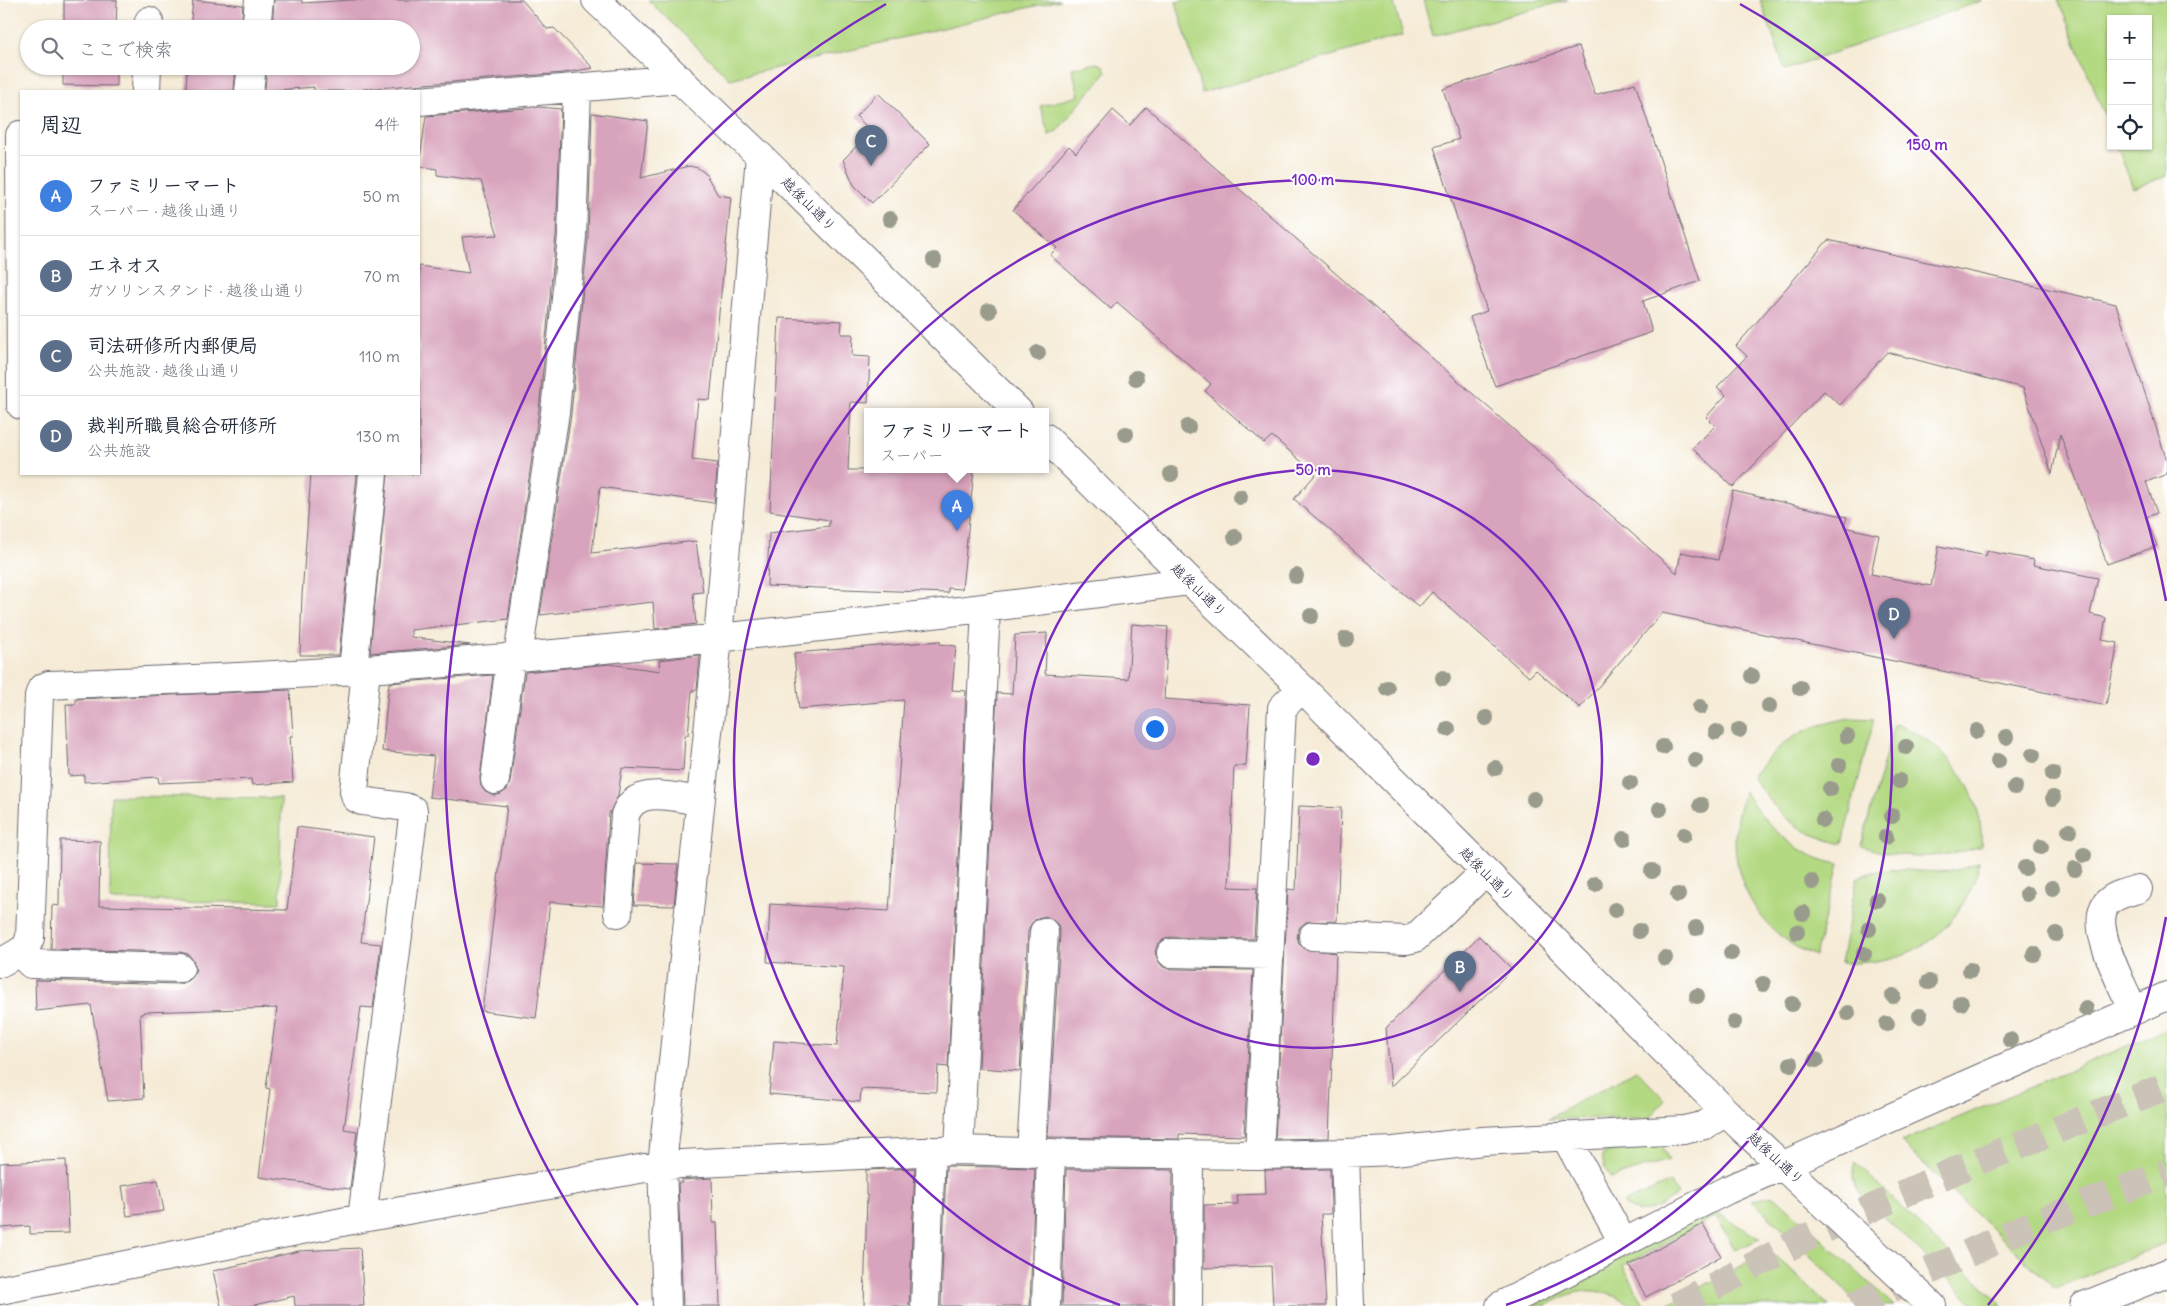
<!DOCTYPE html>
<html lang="ja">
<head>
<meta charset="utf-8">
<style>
  body { margin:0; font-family:Delius,"Klee One",sans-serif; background:#f2f2f3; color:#1f2937 }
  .controls { position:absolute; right:15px; top:15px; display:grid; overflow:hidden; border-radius:0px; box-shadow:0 1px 4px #0004 }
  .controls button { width:45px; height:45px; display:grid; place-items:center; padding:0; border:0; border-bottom:1px solid #e0e1e3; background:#fff; color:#1f2937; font:25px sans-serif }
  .you { position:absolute; left:1154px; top:728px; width:18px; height:18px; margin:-12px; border:4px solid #fff; border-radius:50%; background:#1a73e8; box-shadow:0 0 0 8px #1a73e833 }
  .badge { display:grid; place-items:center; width:32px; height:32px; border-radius:50%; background:#c8321e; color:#fff; font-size:16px; font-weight:700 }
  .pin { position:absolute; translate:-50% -41px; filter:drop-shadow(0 1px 2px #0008) }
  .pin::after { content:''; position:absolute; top:26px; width:18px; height:15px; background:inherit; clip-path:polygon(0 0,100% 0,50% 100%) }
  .popup { position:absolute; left:864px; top:408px; width:185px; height:65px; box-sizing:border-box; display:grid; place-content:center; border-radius:0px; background:#fff; filter:drop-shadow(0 1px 4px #0005); font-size:16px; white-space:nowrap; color:#747a83 }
  .popup b { font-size:19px; color:#1f2937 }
  .popup::after { content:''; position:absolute; left:50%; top:100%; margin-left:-10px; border:10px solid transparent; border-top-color:#fff }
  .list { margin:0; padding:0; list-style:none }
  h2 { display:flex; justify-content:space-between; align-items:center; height:65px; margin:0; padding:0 20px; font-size:21px }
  h2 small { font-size:16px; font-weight:400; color:#747a83 }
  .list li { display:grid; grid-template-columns:32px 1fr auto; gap:15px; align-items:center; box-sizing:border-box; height:80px; padding:0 20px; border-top:1px solid #e0e1e3 }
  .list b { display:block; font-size:19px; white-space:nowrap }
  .list p { margin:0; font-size:16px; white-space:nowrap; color:#747a83 }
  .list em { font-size:16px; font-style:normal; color:#747a83 }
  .icon { flex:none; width:28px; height:28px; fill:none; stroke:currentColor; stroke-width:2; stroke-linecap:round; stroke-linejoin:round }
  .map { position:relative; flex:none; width:2167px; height:1306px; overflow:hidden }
  .search { position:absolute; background:#fff; box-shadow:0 1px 4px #0004; left:20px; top:20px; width:400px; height:55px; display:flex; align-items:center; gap:12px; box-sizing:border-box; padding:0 18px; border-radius:28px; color:#747a83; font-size:19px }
  .panel { position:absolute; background:#fff; box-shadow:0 1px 4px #0004; left:20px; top:90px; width:400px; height:385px; border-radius:0px }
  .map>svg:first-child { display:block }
  .green { fill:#b3d982; stroke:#6a7e5e }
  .building { fill:#d8a3bc }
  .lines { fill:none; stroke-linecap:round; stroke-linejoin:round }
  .highway-tunnel { stroke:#cbc3b7; stroke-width:28; stroke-dasharray:28 14; stroke-linecap:butt }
  .minor-casing { stroke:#6c6871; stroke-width:30 }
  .minor { stroke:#fff; stroke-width:28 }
  .tree { fill:#999b8c }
  .ring { fill:none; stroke:#7b2cbf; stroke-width:2.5 }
  .labels { text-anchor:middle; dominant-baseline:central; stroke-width:4; stroke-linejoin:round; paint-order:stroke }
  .street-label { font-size:14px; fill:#22223b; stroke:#fff }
  .centre { fill:#7b2cbf; stroke:#fff; stroke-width:2.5 }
  .ring-label { font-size:15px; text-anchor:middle; font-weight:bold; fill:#7b2cbf; stroke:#fff; stroke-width:4; stroke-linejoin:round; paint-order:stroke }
</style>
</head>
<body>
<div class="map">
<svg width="2167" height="1306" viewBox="0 0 2167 1306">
  <rect width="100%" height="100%" fill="#fff"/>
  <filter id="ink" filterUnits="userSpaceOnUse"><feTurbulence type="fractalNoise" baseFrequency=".02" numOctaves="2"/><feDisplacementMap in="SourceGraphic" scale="10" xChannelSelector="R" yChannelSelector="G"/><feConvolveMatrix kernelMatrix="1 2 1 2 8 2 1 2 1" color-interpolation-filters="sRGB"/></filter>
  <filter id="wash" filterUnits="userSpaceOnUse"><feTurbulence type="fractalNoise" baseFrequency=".0096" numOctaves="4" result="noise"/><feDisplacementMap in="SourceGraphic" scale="20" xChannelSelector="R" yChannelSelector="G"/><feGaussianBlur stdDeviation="1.12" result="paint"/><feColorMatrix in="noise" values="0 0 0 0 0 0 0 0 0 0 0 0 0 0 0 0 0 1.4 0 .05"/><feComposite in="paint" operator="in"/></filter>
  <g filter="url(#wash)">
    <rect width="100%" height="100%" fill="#f5ebd6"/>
    <path class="green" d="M 648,0 L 1060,0 L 730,79 Z
      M 1184,0 L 1393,0 L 1403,35 L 1202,93 L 1176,2 Z
      M 1423,0 L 1568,0 L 1433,36 Z
      M 1760,0 L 1981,0 L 1981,1 L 1785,70 Z
      M 2058,0 L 2167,0 L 2167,176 L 2133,188 L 2117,146 L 2148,146 L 2148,19 L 2111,19 L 2111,131 Z
      M 1097,63 L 1104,66 L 1106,72 L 1057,131 L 1049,135 L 1040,106 L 1079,96 L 1072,68 Z
      M 1850,718 L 1874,719 L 1842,844 C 1794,832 1780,816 1752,777 C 1782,739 1802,727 1850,718 Z
      M 1894,724 C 1945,740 1985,791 1981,846 C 1942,860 1900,859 1861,846 Z
      M 1745,792 C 1766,826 1799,858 1839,864 L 1815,956 C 1807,952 1798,949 1791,944 C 1742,911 1721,847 1745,792 Z
      M 111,796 L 281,798 L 280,903 L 110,900 Z
      M 1979,862 C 1978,876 1971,890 1964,902 C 1936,950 1894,964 1841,963 L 1857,878 C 1899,857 1935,885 1979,862 Z
      M 2167,1029 L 2167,1242 L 2055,1289 L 1901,1142 Z
      M 1636,1070 L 1665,1100 L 1649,1118 L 1548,1119 Z
      M 1662,1145 L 1669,1160 L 1611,1178 C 1606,1170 1599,1161 1605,1152 Z
      M 1855,1162 L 2003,1306 L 1976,1306 L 1861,1194 C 1853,1184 1851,1175 1855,1162 Z
      M 1671,1182 L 1678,1195 C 1660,1205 1641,1222 1623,1203 Z
      M 1773,1196 L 1779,1200 L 1894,1306 L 1862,1306 L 1752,1200 Z
      M 1714,1211 L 1760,1239 L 1735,1250 L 1716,1216 L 1623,1266 L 1644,1304 L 1640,1306 C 1618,1300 1604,1287 1579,1292 C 1567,1294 1557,1301 1546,1305 C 1540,1306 1532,1306 1526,1306 Z
      M 1770,1251 L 1829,1306 L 1665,1306 Z"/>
    <g id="blocks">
      <path class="building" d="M 64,0 L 117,0 L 116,29 L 64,29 Z
        M 193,0 L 243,5 L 241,29 L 190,29 Z
        M 274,0 L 302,0 L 302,3 L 352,0 L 522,0 L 547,29 L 554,28 L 593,68 L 563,73 L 363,89 L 363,91 L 314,91 L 314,87 L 265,91 L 267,66 L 411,66 L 411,29 L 272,29 Z
        M 1579,46 L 1595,95 L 1635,83 L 1700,281 L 1643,301 L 1652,332 L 1495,386 L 1470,317 L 1487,311 L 1434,147 L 1459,139 L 1443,89 Z
        M 63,66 L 116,66 L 116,86 L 63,85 Z
        M 187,66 L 236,66 L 234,91 L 186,91 Z
        M 878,93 L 930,144 L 872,203 L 854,185 L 843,160 L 871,131 L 856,116 Z
        M 539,107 L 561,109 L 556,235 L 539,410 L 508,619 L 411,630 L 411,637 L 470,645 L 370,653 L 388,474 L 419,474 L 419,266 L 469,273 L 462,237 L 498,235 L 481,181 L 437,175 L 437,169 L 419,166 L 426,116 Z
        M 1146,107 L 1677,573 L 1681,552 L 1718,560 L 1733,491 L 1847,517 L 1844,527 L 1879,535 L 1871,574 L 1931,586 L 1939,546 L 1986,556 L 1987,551 L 2034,560 L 2033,565 L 2098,578 L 2090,614 L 2106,618 L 2102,640 L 2118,643 L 2106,705 L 1662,613 L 1580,708 L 1536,670 L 1529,677 L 1432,592 L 1419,607 L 1294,499 L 1316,474 L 1272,436 L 1264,443 L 1205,391 L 1211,384 L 1117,302 L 1111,309 L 1050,255 L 1057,248 L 1013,210 L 1069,146 L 1076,153 L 1113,110 L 1130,125 Z
        M 592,113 L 648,121 L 641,178 L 689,166 L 698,168 L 705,173 L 718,195 L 731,197 L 710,400 L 698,399 L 692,460 L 718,463 L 714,503 L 600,487 L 592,553 L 696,541 L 703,592 L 693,593 L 696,624 L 655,629 L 653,602 L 540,615 L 571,414 L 588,237 Z
        M 1828,240 L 2116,304 L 2167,461 L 2167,474 L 2146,482 L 2157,513 L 2146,517 L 2157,546 L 2107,564 L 2060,434 L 2052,474 L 2023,388 L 1887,352 L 1840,405 L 1824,391 L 1733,487 L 1693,448 L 1715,426 L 1706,417 L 1726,395 L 1717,387 L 1747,356 L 1736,346 Z
        M 779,318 L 842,321 L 841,334 L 853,334 L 852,356 L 870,357 L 868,403 L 851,402 L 848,470 L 974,470 L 962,589 L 948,588 L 948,593 L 767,586 L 769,533 L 829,526 L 829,520 L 770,511 Z
        M 311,474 L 357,474 L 339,655 L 300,655 L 302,595 Z
        M 1132,624 L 1168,627 L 1164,699 L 1250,705 L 1246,766 L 1234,766 L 1229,887 L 1257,888 L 1254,939 L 1171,937 L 1163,940 L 1157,945 L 1155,952 L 1158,961 L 1163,967 L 1170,969 L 1253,970 L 1244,1136 L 1179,1134 L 1179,1139 L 1048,1137 L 1060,933 L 1058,925 L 1052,919 L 1045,916 L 1037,918 L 1031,924 L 1028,931 L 1020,1071 L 979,1068 L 997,693 L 1012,694 L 1015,635 L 1047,633 L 1045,674 L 1128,679 Z
        M 940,641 L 940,644 L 956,646 L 952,690 L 966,691 L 948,1067 L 938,1066 L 937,1092 L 861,1089 L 860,1102 L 769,1094 L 774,1041 L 837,1046 L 844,967 L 767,962 L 770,904 L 889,911 L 904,700 L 799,709 L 794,653 Z
        M 700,655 L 697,690 L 692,690 L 688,735 L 685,735 L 683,771 L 622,768 L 618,796 L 609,814 L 603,906 L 550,902 L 536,1018 L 482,1011 L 507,806 L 429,797 L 434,756 L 382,751 L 389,683 L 493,675 L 480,778 L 481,786 L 485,792 L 494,796 L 501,794 L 507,790 L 510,782 L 525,672 L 609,664 L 660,671 L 659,660 Z
        M 290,690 L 293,736 L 290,736 L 293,782 L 252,785 L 251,779 L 159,783 L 158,777 L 84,782 L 84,775 L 69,776 L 66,704 L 76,704 L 76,699 Z
        M 1299,806 L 1341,808 L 1337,921 L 1306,922 L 1300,927 L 1297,936 L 1299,944 L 1305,949 L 1336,953 L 1329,1138 L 1275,1139 L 1288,889 L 1296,890 Z
        M 297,827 L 374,837 L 361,942 L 381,944 L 373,1008 L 361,1007 L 344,1129 L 357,1131 L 350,1189 L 259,1177 L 270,1089 L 266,1088 L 277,1008 L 143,1012 L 143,1014 L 140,1014 L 144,1098 L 108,1101 L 91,1005 L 36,1011 L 35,980 L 180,984 L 188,981 L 193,977 L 196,969 L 193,960 L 188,954 L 180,952 L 51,949 L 52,905 L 59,906 L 60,840 L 100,841 L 99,906 L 287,910 Z
        M 637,863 L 678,864 L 674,906 L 634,905 Z
        M 1479,936 L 1512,969 L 1391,1087 L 1386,1028 Z
        M 66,1160 L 69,1233 L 30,1234 L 30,1226 L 0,1228 L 0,1163 Z
        M 946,1166 L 1035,1168 L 1030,1306 L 941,1306 Z
        M 915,1168 L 909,1306 L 864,1306 L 867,1195 L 866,1195 L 866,1170 Z
        M 1066,1169 L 1173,1170 L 1172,1306 L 1062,1306 Z
        M 1330,1169 L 1331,1214 L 1321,1214 L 1326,1306 L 1273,1306 L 1271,1266 L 1204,1268 L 1204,1205 L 1238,1204 L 1237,1195 L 1266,1194 L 1265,1170 Z
        M 712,1178 L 713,1223 L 717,1223 L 720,1306 L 683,1306 L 678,1183 L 682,1183 L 681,1180 Z
        M 158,1180 L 164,1211 L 127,1216 L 122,1186 Z
        M 1703,1224 L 1721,1256 L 1646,1297 L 1629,1265 Z
        M 360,1248 L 364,1306 L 295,1306 L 294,1296 L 250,1306 L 221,1306 L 213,1271 L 299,1251 Z"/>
    </g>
  </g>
  <g filter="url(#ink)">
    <use href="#blocks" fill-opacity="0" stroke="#6c6871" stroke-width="1"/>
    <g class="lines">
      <path class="highway-tunnel" d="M 1676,1306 L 1810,1236 L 1961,1168 L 2167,1086
        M 1853,1306 L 2023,1228 L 2167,1173"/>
      <defs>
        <path id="minor" d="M 596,0 L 760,156 L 1019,412
          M 149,29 L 149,21
          M 256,29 L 259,0
          M 146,91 L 147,66
          M 249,91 L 252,66
          M 419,101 L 680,79
          M 20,135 L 21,405
          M 1046,438 L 1190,581 L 1302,688 L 1740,1126 L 1932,1306
          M 518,656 L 555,412 L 572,236 L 577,89
          M 353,670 L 373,474
          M 495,780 L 510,663 L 508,657
          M 618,913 L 625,815 C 636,784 675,798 700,801
          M 1313,936 L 1406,940 L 1415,938 L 1485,872
          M 19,952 L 31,964 L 180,968
          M 1171,953 L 1270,955
          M 0,963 L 25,949 L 30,938 L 39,696 L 42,688 L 49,685 C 150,680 253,678 354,670 C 633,650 912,619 1190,581
          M 2133,1010 C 2123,985 2089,927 2106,904 C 2113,895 2128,892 2138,889
          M 1565,1136 L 1623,1242
          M 959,1150 L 986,609
          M 1031,1153 L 1044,932
          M 1345,1153 L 1350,1306
          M 1259,1155 L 1282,708 L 1302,688
          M 362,1218 L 413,817 L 413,810 L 405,807 L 362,801 L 356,798 L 354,791 L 366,669
          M 0,1290 L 362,1218 L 662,1165 L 959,1150 L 1051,1153 L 1259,1155 L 1345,1153 L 1394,1151 L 1483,1141 L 1684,1130 L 1705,1125 L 1726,1112
          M 667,1306 L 662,1165 L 718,638 L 760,156
          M 925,1306 L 931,1151
          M 1046,1306 L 1051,1153
          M 1188,1306 L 1189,1154
          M 1500,1306 L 1727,1190 L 2167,996
          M 2084,1306 L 2167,1273"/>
      </defs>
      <use href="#minor" class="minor-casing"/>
      <use href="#minor" class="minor"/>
    </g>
    <g class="tree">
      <circle cx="890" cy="219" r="8"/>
      <circle cx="934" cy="260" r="8"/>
      <circle cx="989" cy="311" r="8"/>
      <circle cx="1038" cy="353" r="8"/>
      <circle cx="1136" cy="378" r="8"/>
      <circle cx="1188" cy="427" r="8"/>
      <circle cx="1126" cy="434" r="8"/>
      <circle cx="1171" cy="474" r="8"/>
      <circle cx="1240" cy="497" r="8"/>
      <circle cx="1235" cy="537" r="8"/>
      <circle cx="1296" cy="576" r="8"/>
      <circle cx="1311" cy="616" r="8"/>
      <circle cx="1346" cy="639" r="8"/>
      <circle cx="1752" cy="676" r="8"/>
      <circle cx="1443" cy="678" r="8"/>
      <circle cx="1387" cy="688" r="8"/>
      <circle cx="1800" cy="688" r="8"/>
      <circle cx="1769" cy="706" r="8"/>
      <circle cx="1700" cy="707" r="8"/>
      <circle cx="1486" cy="718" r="8"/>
      <circle cx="1448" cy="729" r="8"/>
      <circle cx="1739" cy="730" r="8"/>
      <circle cx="1977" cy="731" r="8"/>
      <circle cx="1716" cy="732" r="8"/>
      <circle cx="1847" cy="736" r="8"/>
      <circle cx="2006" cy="737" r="8"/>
      <circle cx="1663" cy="747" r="8"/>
      <circle cx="1906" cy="747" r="8"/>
      <circle cx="2033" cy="755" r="8"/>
      <circle cx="1695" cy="760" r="8"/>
      <circle cx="1998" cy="761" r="8"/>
      <circle cx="1839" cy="765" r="8"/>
      <circle cx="1495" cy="768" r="8"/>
      <circle cx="2053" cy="774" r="8"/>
      <circle cx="1899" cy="781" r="8"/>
      <circle cx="1630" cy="783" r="8"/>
      <circle cx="2015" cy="787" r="8"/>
      <circle cx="1830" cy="789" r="8"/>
      <circle cx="2053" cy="798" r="8"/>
      <circle cx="1534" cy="799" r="8"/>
      <circle cx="1701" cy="805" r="8"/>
      <circle cx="1660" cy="809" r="8"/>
      <circle cx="1892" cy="816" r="8"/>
      <circle cx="1823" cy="820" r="8"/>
      <circle cx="2069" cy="831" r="8"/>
      <circle cx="1684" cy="835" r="8"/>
      <circle cx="1886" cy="837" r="8"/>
      <circle cx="1624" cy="839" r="8"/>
      <circle cx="2041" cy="847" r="8"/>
      <circle cx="2084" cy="855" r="8"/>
      <circle cx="2025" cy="868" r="8"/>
      <circle cx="2075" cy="869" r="8"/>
      <circle cx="1652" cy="871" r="8"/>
      <circle cx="1812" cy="882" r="8"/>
      <circle cx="1595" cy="884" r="8"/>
      <circle cx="2052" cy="888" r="8"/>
      <circle cx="2027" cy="894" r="8"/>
      <circle cx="1678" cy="895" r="8"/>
      <circle cx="1877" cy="900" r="8"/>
      <circle cx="1615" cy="910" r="8"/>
      <circle cx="1803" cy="913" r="8"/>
      <circle cx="1696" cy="928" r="8"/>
      <circle cx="1869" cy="929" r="8"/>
      <circle cx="1639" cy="931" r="8"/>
      <circle cx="1797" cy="932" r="8"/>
      <circle cx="2056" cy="934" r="8"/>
      <circle cx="1731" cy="953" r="8"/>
      <circle cx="1864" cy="954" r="8"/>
      <circle cx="2034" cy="954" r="8"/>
      <circle cx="1665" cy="958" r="8"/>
      <circle cx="1970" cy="970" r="8"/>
      <circle cx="1929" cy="982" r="8"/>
      <circle cx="1763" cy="984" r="8"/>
      <circle cx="1697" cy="996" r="8"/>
      <circle cx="1893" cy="996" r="8"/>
      <circle cx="1961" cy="1003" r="8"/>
      <circle cx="1792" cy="1004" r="8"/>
      <circle cx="2086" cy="1009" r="8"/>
      <circle cx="1848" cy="1013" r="8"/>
      <circle cx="1920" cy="1016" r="8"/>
      <circle cx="1734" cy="1022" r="8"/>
      <circle cx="1887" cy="1024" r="8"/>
      <circle cx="2010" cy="1040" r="8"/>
      <circle cx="1816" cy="1060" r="8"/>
      <circle cx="1791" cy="1064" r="8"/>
    </g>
  </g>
  <g class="ring">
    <circle cx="1313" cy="759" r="289"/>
    <path d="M1120 1305A579 579 0 1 1 1506 1305"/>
    <path d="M2166 917A868 868 0 0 1 1988 1305M638 1305A868 868 0 0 1 886 4M1740 4A868 868 0 0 1 2166 601"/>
  </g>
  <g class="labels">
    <g class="street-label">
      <text transform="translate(809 204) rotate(45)">越後山通り</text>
      <text transform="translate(1199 590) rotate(44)">越後山通り</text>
      <text transform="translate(1487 874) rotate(45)">越後山通り</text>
      <text transform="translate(1776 1158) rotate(43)">越後山通り</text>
    </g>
  </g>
  <circle cx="1313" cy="759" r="8" class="centre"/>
  <g class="ring-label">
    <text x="1927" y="150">150 m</text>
    <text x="1313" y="185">100 m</text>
    <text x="1313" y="475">50 m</text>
  </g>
</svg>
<div class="controls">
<button>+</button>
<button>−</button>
<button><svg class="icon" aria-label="locate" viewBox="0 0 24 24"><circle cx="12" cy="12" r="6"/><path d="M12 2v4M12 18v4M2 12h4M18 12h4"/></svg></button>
</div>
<div class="you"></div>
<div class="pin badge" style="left:957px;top:531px;background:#3f7fe0">A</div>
<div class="popup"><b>ファミリーマート</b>スーパー</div>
<div class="pin badge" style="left:1460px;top:992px;background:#5c6f8a">B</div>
<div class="pin badge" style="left:871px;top:166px;background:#5c6f8a">C</div>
<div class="pin badge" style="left:1894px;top:639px;background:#5c6f8a">D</div>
<div class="search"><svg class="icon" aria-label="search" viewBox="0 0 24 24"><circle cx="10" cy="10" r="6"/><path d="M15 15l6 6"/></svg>ここで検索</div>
<section class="panel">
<h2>周辺<small>4件</small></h2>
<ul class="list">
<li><span class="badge" style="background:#3f7fe0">A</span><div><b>ファミリーマート</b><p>スーパー · 越後山通り</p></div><em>50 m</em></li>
<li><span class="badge" style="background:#5c6f8a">B</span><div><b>エネオス</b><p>ガソリンスタンド · 越後山通り</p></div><em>70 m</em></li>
<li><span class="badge" style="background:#5c6f8a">C</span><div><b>司法研修所内郵便局</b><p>公共施設 · 越後山通り</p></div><em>110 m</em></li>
<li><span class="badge" style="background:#5c6f8a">D</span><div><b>裁判所職員総合研修所</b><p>公共施設</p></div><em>130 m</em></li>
</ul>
</section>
</div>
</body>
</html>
